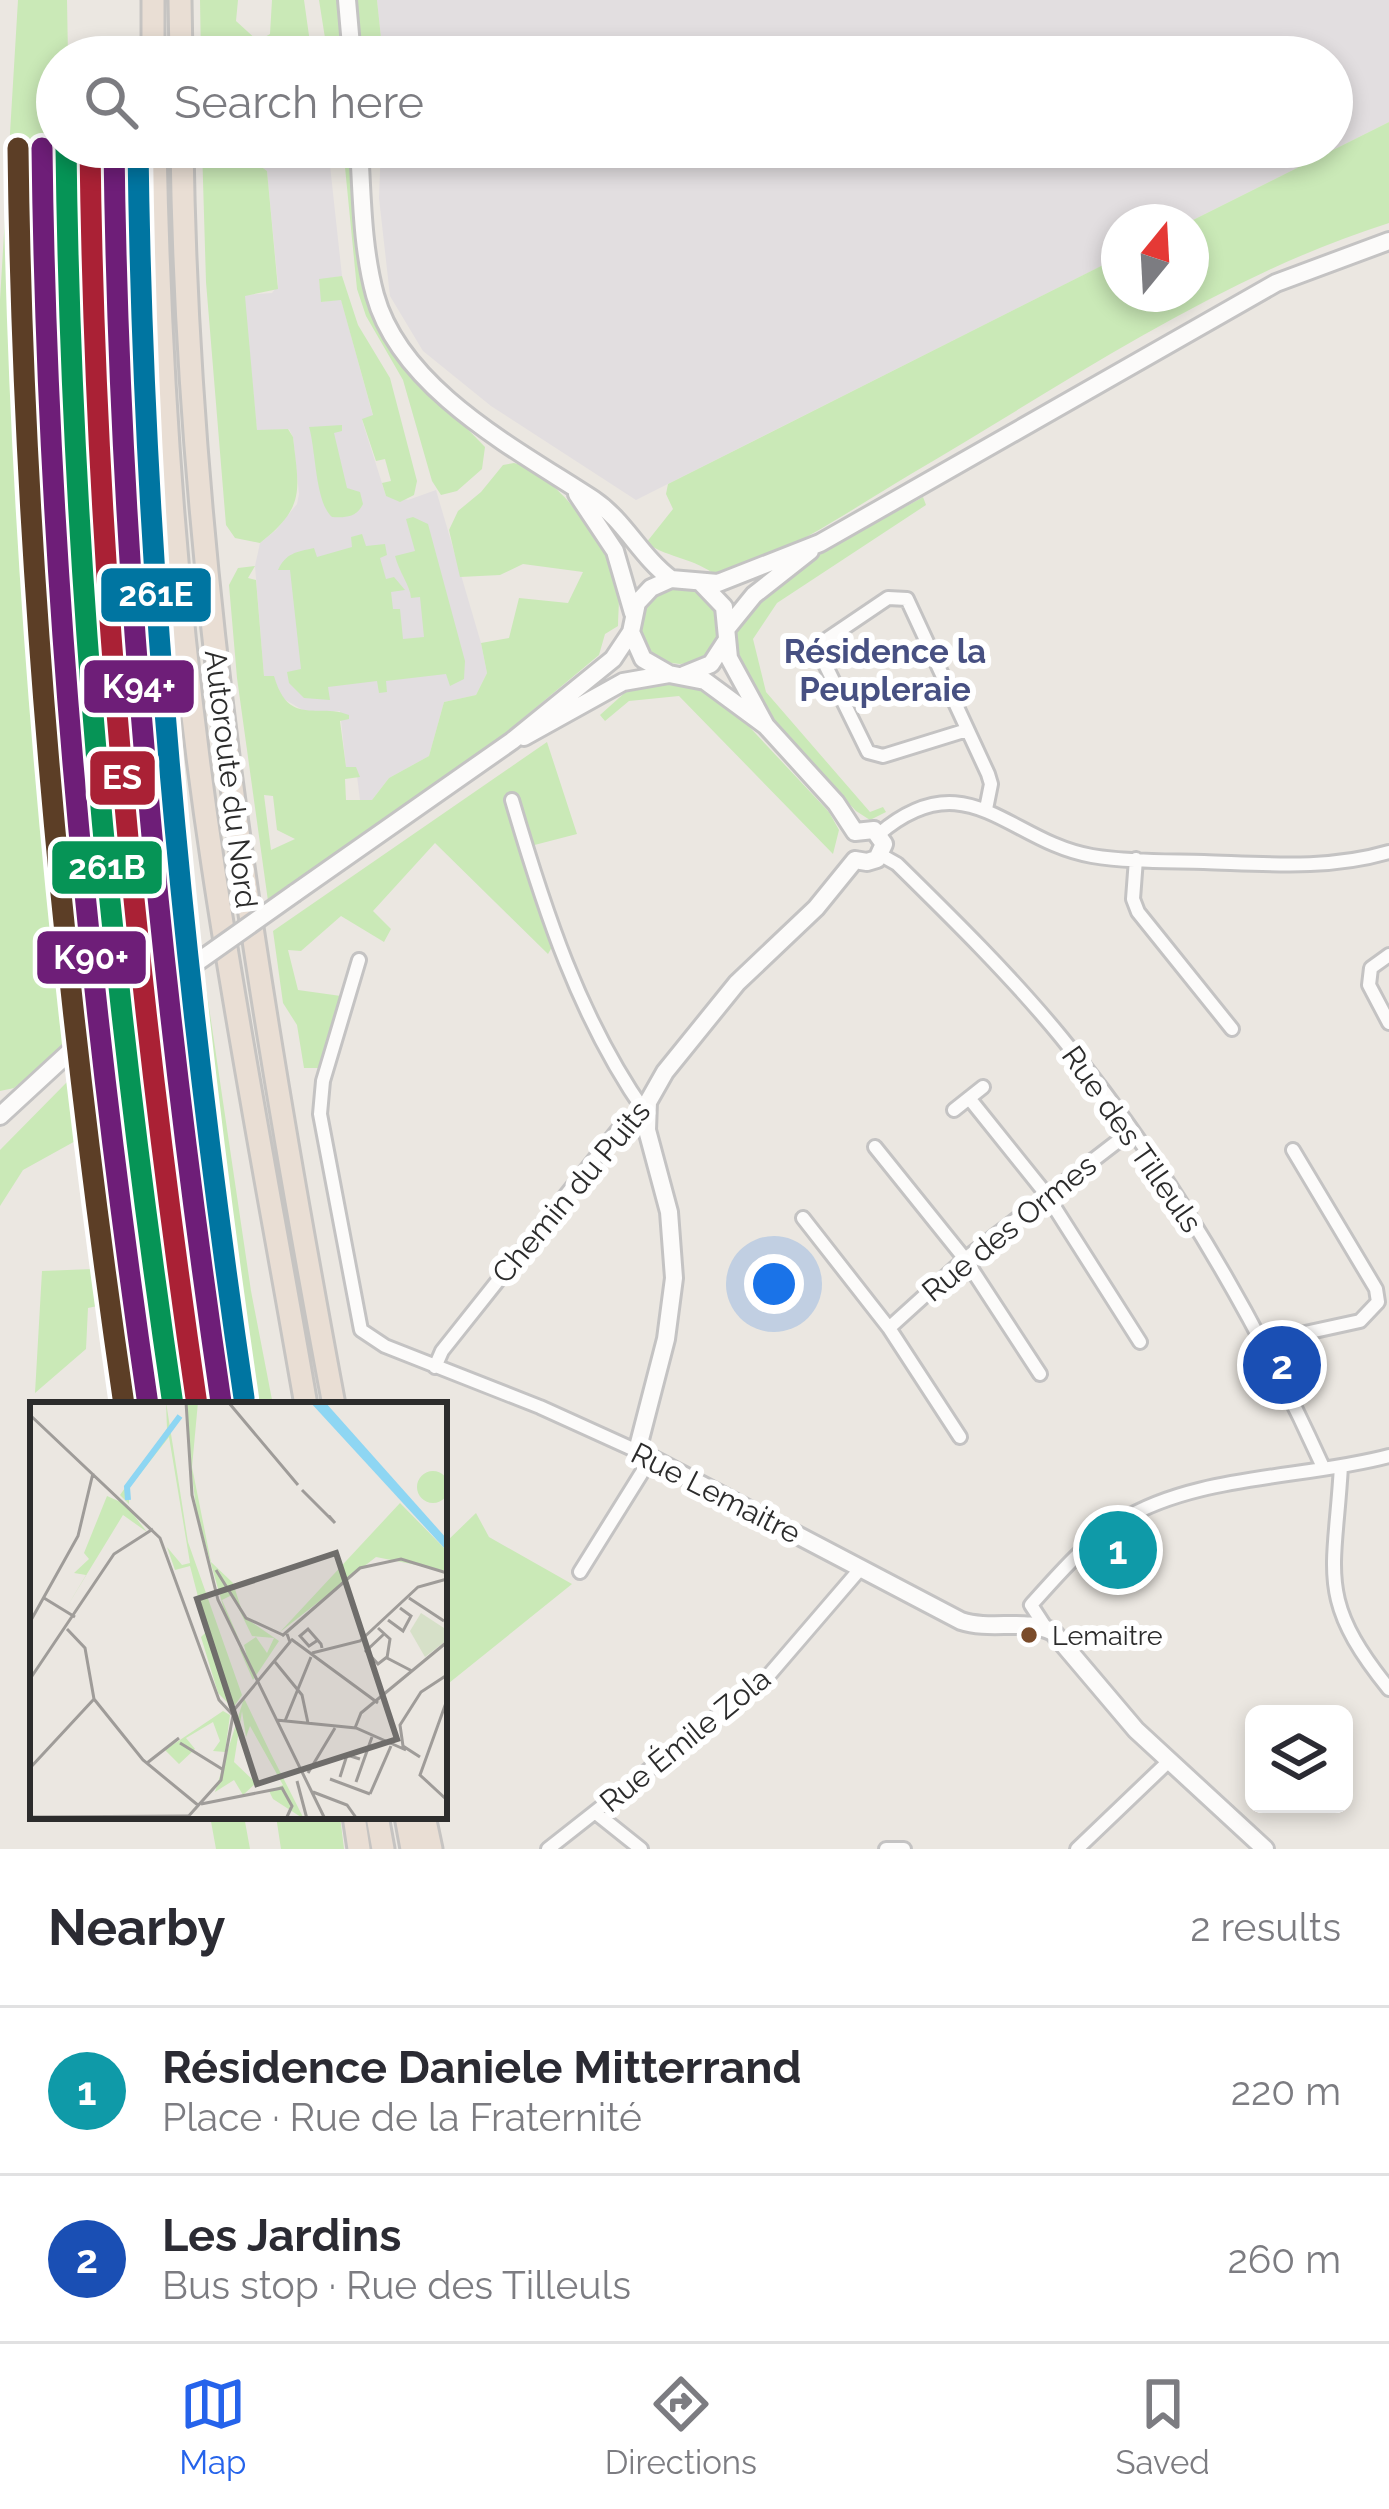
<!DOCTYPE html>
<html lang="en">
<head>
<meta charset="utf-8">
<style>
  body { margin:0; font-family:Raleway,sans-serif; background:#f7f7f7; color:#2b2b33 }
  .controls { position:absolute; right:36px; bottom:36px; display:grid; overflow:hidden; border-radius:18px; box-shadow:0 6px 18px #0003 }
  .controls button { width:108px; height:108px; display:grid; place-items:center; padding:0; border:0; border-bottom:3px solid #e1e1e2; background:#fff; color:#2b2b33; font:60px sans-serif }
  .compass { position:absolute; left:1101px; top:204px; width:108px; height:108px; border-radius:50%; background:#fff; box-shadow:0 6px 18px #0003; rotate:18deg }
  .you { position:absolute; left:774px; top:1284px; width:42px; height:42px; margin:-30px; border:9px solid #fff; border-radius:50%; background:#1a73e8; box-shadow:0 0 0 18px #1a73e833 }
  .badge { display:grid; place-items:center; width:78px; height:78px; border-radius:50%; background:#2563eb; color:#fff; font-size:39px; font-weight:700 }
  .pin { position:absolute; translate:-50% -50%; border:6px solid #fff; box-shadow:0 3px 12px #0006 }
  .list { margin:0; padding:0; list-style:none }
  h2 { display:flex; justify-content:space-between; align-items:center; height:156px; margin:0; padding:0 48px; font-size:51px }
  h2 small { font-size:39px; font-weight:400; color:#7c7c81 }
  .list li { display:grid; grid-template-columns:78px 1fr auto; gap:36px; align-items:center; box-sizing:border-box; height:168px; padding:0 48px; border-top:3px solid #e1e1e2 }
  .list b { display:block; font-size:45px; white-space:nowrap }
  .list p { margin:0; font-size:39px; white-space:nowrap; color:#7c7c81 }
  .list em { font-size:39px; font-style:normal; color:#7c7c81 }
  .icon { flex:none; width:66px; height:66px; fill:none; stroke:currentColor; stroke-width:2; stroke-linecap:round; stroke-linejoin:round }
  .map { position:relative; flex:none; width:1389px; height:1849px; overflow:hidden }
  .search { position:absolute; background:#fff; box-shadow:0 6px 18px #0003; left:36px; right:36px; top:36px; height:132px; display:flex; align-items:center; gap:30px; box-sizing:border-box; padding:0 42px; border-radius:66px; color:#7c7c81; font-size:45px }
  .sheet { height:492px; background:#fff }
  nav { display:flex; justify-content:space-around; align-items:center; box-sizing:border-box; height:168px; border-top:3px solid #e1e1e2; background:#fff; font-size:33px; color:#7c7c81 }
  nav a { display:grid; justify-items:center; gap:6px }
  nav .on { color:#2563eb }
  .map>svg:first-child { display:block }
  .industrial { fill:#e2dee0 }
  .green { fill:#cae9b7; fill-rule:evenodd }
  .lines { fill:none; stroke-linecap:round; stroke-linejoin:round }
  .street-casing { stroke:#c4c3c3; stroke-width:18 }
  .secondary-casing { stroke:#c4c3c3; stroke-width:22 }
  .highway-casing { stroke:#c6c4c2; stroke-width:27 }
  .street { stroke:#fcfbfa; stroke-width:12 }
  .secondary { stroke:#fcfbfa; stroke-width:16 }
  .highway { stroke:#e9ded4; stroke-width:21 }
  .secondary-bridge-casing { stroke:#c4c3c3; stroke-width:22; stroke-linecap:butt }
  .secondary-bridge { stroke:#fcfbfa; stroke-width:16 }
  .rail-1-casing { stroke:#fff; stroke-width:30 }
  .rail-2-casing { stroke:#fff; stroke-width:30 }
  .rail-3-casing { stroke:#fff; stroke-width:30 }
  .rail-4-casing { stroke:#fff; stroke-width:30 }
  .rail-5-casing { stroke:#fff; stroke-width:30 }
  .rail-6-casing { stroke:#fff; stroke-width:30 }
  .rail-1 { stroke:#aa2135; stroke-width:21 }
  .rail-2 { stroke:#069456; stroke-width:21 }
  .rail-3 { stroke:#6e1e78; stroke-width:21 }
  .rail-4 { stroke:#6e1e78; stroke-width:21 }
  .rail-5 { stroke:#0075a1; stroke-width:21 }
  .rail-6 { stroke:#5c3e26; stroke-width:21 }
  .bus-dot { fill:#7a4b2a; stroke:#fff; stroke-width:4.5 }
  .labels { text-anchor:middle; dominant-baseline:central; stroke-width:12; stroke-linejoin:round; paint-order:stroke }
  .bus-label { font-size:27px; fill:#2c2c2c; stroke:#fff; text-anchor:start }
  .street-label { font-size:30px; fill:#2c2c2c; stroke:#fff }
  .neighbourhood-label { font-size:33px; font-weight:bold; fill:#475082; stroke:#fff }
  .inset-river { fill:none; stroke:#8ed6f3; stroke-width:6 }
  .inset-road { fill:none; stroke:#9f9c99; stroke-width:3 }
  .view { fill:#6f6d6b; fill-opacity:0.15; stroke:#6f6d6b; stroke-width:6 }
  .inset-edge { fill:none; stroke:#2c2c2c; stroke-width:6 }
  .line-badge { stroke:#fff; stroke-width:4.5 }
  .badge-label { font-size:33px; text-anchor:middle; font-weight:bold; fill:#fff }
</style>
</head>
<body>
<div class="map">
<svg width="1389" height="1849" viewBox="0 0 1389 1849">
  <rect width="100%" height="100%" fill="#ebe7e1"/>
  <path class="industrial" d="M 377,0 L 1389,0 L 1389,122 L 1189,222 L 1119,222 L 1119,257 L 636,500 L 491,406 L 423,351 L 390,296 L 379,198 L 381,147 L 1332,147 L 1332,57 L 383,57 Z
    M 234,147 L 328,147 L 342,276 L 319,280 L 322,302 L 341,299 L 373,416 L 362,420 L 386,496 L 408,500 L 436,490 L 481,643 L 487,673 L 476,695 L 444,702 L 429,756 L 389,778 L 372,800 L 360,800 L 356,768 L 346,767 L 340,711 L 306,712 L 284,699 L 264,676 L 255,566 L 260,543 L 276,530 L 297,504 L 299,494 L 293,437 L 289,429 L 257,431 L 244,295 L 272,293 L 278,285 L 267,171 Z"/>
  <path class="green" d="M 18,0 L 67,0 L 68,57 L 57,57 L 57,147 L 69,147 C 75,435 94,715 119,1001 L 14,1088 L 0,1091 L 0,300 Z
    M 200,0 L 238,0 L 236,21 L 258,41 L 270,34 L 272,0 L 304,0 L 312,57 L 201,57 Z
    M 319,0 L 377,0 L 383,57 L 328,57 Z
    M 1389,122 L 1389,223 C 1218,277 1065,384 911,474 C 850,510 786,556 717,576 C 694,558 671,559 646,543 L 673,509 L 666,494 L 668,484 L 1119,257 L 1119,294 L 1191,294 L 1189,222 Z
    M 102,147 L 134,147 L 136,286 L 149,473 L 167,630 L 176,784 L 199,949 L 150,981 L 121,630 Z
    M 202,147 L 234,147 L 267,171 L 278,289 L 245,296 L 257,430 L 288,429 L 293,437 C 299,490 306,507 260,543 L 235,538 L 226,525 L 206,282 Z
    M 343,147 L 354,147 L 370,301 L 449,410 L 485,447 L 482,469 L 457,491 L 441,495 L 432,481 L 403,380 L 366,316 L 357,289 Z
    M 342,276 L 358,325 L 390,378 L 417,481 L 414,495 L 400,502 L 386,496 L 382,483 L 391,481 L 385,459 L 376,461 L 362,419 L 373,415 L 341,300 L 321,302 L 319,279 Z
    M 342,425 L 342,431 L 334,433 L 347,488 L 360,492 L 363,504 C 357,517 346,518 332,517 C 315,502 316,450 309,427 Z
    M 514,463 C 555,472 610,546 618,587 C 620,599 618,614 618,626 L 605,634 L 599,655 L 504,734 L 268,901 L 237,678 L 229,585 L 238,568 L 255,566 L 248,578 L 256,580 L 264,676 L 274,676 C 289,728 318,702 349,715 L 349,719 L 340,721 L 346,767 L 356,767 L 360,777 L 345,779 L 346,800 L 372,800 L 389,778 L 429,756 L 444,702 L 476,695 L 487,673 L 481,643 L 509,638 L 519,598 L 568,603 L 583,572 L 523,564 L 500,575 L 460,577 L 449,530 L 458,511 L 481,492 L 503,465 ZM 264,795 L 273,796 L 277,830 L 295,839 L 271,850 Z
    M 923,497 L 926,505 L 777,603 L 753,639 L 766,692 L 870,812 L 883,807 L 886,812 L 870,820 L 856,811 C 821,774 741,699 734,649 C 726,593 882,521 923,497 Z
    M 413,517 L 428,524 L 465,661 L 464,679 L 450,686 L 446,674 L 386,681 L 387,692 L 379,693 L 377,681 L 328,687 L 330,700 L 304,698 L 289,683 L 287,672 L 301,669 L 290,570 L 278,570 C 286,553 296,552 314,548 L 317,557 L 352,547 L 351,537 L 362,534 L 366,546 L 385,544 L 387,555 L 380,558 L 386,579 L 394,577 L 405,590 L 391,592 L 393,609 L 400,609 L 403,639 L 424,637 L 420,597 L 411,598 C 410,585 399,572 395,556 L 415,551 L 406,519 Z
    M641 625a39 39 0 1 1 78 0a39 39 0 1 1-78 0Z
    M 656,684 L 707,688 L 726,702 L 829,812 L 839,830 L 833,854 L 679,696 L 629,701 L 605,721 L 600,715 L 629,689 Z
    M 547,742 L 577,834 L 519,849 L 552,947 L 548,954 L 435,843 L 373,911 L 391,929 L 384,942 L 341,916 L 301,951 L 288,950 L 298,990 L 341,996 L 321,1068 L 304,1068 L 297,1025 L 283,1003 L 273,931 Z
    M 205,980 L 251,1291 L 273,1405 L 209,1405 L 153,1016 Z
    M 128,1037 L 156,1274 L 177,1405 L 119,1405 L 107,1304 L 88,1308 L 86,1349 L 35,1393 L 42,1271 L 93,1269 L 79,1139 L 23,1170 L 0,1206 L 0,1150 L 67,1082 Z
    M 476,1513 L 489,1537 L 572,1584 L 444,1687 L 444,1544 Z
    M 210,1816 L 244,1816 L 250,1849 L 216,1849 Z
    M 276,1816 L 340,1816 L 344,1849 L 281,1849 Z"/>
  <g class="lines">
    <defs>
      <path id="street" d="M 967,730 L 883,756 L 868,752 L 820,654 L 820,644 L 888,598 L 907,599 L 988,774 L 991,784 L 986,809
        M 879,834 C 967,759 1009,842 1092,856 C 1128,862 1167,861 1204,862 C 1266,864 1328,870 1389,852
        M 881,855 L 897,864 C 953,919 1011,976 1061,1037 C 1168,1167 1254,1315 1323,1467
        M 1136,859 L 1133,899 L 1138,912 L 1232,1029
        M 1389,955 L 1371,968 L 1369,985 L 1389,1023
        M 359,960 L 323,1081 L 320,1114 L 361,1330 L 385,1346 L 540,1407 L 637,1451
        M 969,1098 L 1046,1194 L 1140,1342
        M 954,1110 L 983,1087
        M 875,1147 L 965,1259 L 1040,1374
        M 803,1218 L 889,1328 L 960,1437
        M 889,1328 L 965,1259 L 1131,1131
        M 1264,1342 L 1360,1321 L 1378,1302 L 1376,1289 L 1293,1150
        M 435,1367 L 442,1351 L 601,1151 L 626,1120 L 645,1112 C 579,1018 544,909 512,800
        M 1341,1466 C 1335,1574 1315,1597 1389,1689
        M 580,1572 L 651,1458
        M 1046,1628 L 1031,1605 C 1058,1575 1085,1543 1119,1522 C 1195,1474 1304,1479 1389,1456
        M 596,1813 L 641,1849
        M 548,1849 L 769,1675 L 861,1568
        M 886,1849 L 904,1849
        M 1077,1849 L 1169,1761"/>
      <path id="secondary" d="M 347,0 L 352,57
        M 359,147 C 362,196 362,247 375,295 C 401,390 518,450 594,500 C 625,521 641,557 671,579
        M 577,494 L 615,551 L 633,613
        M 702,584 L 724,607 L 729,658 L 766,726
        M 728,627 L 754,595 L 810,551
        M 669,674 L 643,659 L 631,632 L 637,603 L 651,588 L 671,579 L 718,583 L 820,543 L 1276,283 L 1389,241
        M 684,675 L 711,664 L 726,641
        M 524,737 L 623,682 L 669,674 L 705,681 L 766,726 L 836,803 L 855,832
        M 855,832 L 874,830 L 884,844 L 877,859 L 867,862 L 855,860
        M 855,860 L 816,908 L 737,983 L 665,1072 L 648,1102 L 647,1130 L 669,1212 L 674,1278 L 666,1339 L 637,1451 L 961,1621 C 991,1631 1026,1618 1053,1632 L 1136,1730 L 1265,1849
        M 295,893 L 512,741 L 613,659 L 631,632
        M 0,1116 L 76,1046 L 189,968"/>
      <path id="highway" d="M 153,0 L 153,57
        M 180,0 L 181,57
        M 155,147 C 160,387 177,628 213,865 C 240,1046 275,1225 306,1405
        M 182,147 C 188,572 256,989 334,1405
        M 354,1816 L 359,1849
        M 377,1816 L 383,1849
        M 406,1816 L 412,1849
        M 424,1816 L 431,1849"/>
    </defs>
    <use href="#street" class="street-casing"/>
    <use href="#secondary" class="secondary-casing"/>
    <use href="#highway" class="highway-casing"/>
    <use href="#street" class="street"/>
    <use href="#secondary" class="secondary"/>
    <use href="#highway" class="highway"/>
    <defs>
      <path id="secondary-bridge" d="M 189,968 L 295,893"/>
    </defs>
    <use href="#secondary-bridge" class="secondary-bridge-casing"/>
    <use href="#secondary-bridge" class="secondary-bridge"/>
    <defs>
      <path id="rail-1" d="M 90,147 C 95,570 136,987 197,1405"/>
      <path id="rail-2" d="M 66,147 C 71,570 111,987 173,1405"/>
      <path id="rail-3" d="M 114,147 C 119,569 160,985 221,1402"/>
      <path id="rail-4" d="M 42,148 C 47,570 87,987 148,1405"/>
      <path id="rail-5" d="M 138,147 C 143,567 183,982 244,1398"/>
      <path id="rail-6" d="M 18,148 C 23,570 63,987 124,1405"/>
    </defs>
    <use href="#rail-1" class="rail-1-casing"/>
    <use href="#rail-2" class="rail-2-casing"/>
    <use href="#rail-3" class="rail-3-casing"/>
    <use href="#rail-4" class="rail-4-casing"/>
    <use href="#rail-5" class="rail-5-casing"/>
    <use href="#rail-6" class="rail-6-casing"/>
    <use href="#rail-1" class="rail-1"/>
    <use href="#rail-2" class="rail-2"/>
    <use href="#rail-3" class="rail-3"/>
    <use href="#rail-4" class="rail-4"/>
    <use href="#rail-5" class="rail-5"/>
    <use href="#rail-6" class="rail-6"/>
  </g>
  <circle class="bus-dot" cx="1029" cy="1635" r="10"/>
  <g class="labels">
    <g class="bus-label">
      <text x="1052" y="1635">Lemaitre</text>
    </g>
    <g class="street-label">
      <text transform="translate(231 779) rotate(83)">Autoroute du Nord</text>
      <text transform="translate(1132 1139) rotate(55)">Rue des Tilleuls</text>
      <text transform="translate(571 1192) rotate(-50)">Chemin du Puits</text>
      <text transform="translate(1009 1228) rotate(-39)">Rue des Ormes</text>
      <text transform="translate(716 1493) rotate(27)">Rue Lemaitre</text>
      <text transform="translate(685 1740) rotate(-39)">Rue Émile Zola</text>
    </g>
    <g class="neighbourhood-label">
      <text x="885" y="651">Résidence la<tspan x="885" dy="38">Peupleraie</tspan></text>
    </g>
  </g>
  <g transform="translate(30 1402)">
    <rect width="417" height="417" fill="#ebe7e1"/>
    <path d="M 136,0 L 158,140 L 212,293 L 203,306 L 188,291 L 171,235 L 177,229 L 160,164 L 145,168 L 137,145 L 152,163 L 160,161 L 139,35 L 99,86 L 99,102 L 90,93 L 137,27 ZM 157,0 L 168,0 L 162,65 L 181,160 L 203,181 L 214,215 L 249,239 L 223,278 L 209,246 L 217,255 L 214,243 L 226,235 L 237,251 L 244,236 L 222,234 L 202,193 L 192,198 L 211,242 L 197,218 L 167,113 L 159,50 ZM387 85a16 16 0 1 1 32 0a16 16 0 1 1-32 0ZM 77,94 L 95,102 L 117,130 L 93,113 L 35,208 L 56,173 L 44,171 L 59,157 L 54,151 ZM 370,101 L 417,149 L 417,169 L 346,155 L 250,230 ZM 214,296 L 240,350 L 274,417 L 243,397 L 239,389 L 253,383 L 220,324 L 216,335 L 212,309 L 204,360 L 226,381 L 213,393 L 204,378 L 185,390 ZM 193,309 L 200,313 L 195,350 L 183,349 L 190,339 L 183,320 L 156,336 L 165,347 L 149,362 L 135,348 Z" fill="#cae9b7"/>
    <path d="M 391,211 L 417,228 L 417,238 L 395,255 L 380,229 Z" fill="#d6e0c8"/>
    <path d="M 280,0 L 295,0 L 417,137 L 417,149 Z" fill="#8ed6f3"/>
    <path class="inset-river" d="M 98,98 L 97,85 L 150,14"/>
    <path class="inset-road" d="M 156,0 L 162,93 L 188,198 L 295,417M 199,1 L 268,83M 0,13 L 130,136 L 189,298 L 202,312M 272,88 L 305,121 L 299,114M 186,168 L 216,216 L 253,233M 14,196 L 45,215M 379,196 L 414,219M 358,218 L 373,229 L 381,214 L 370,206M 0,220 L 48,134 L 63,71M 348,226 L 360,237 L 357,256 L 382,269M 37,227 L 55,246 L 64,297 L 113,358 L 169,404M 354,232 L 336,249 L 348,262 L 357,255M 252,234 L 330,166 L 371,157 L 417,171M 261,237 L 348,301M 288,238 L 279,244 L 270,234 L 278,227 L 291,242 L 292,246M 282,251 L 330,239 L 388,185 L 417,177M 245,260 L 272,293 L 278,321M 0,277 L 84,152 L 123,127M 417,298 L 390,373 L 417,398M 246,318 L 326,326 L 376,348M 255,319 L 281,255M 325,326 L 331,311 L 417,240M 150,341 L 192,367M 390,355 L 373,344 L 370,323 L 391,290 L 417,273M 117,361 L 149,336M 0,366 L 64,297M 278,371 L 305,326M 310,375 L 317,353 L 330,357M 300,377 L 340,392M 267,379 L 277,417M 326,380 L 342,335M 283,390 L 317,403 L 327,417M 340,392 L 361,344M 171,402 L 252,386 L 262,404 L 256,417M 0,415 L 158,414M 156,417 L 191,378 L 204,308 L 260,240 L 257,232"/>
    <path class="view" d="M 306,151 L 367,337 L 227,382 L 167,197 Z"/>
    <rect width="417" height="417" class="inset-edge"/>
  </g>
  <g class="line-badge">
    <rect x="99" y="566" width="114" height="58" rx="12" fill="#0075a1"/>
    <rect x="82" y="658" width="114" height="57" rx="12" fill="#6e1e78"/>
    <rect x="88" y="749" width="69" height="58" rx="12" fill="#aa2135"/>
    <rect x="50" y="839" width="114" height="57" rx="12" fill="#069456"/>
    <rect x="35" y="929" width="113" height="57" rx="12" fill="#6e1e78"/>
  </g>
  <g class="badge-label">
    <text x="156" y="606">261E</text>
    <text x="139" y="698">K94+</text>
    <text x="122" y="789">ES</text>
    <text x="107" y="879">261B</text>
    <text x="91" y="969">K90+</text>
  </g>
</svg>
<div class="controls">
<button><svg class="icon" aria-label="layers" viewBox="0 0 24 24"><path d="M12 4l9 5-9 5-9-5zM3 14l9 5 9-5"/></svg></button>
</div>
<svg class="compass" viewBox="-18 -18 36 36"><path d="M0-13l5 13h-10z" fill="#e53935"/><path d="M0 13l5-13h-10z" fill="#7c7c81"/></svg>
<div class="you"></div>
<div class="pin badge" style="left:1118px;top:1550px;background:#0f9aa8">1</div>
<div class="pin badge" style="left:1282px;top:1365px;background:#1a4fb4">2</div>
<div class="search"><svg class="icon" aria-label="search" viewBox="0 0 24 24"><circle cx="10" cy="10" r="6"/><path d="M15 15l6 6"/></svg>Search here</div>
</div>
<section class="sheet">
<h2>Nearby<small>2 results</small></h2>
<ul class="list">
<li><span class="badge" style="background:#0f9aa8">1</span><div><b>Résidence Daniele Mitterrand</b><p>Place · Rue de la Fraternité</p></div><em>220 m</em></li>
<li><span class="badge" style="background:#1a4fb4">2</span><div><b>Les Jardins</b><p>Bus stop · Rue des Tilleuls</p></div><em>260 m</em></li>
</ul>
</section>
<nav>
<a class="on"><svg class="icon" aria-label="map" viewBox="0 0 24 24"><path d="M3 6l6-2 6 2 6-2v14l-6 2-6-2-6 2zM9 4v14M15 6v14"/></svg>Map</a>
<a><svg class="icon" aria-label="directions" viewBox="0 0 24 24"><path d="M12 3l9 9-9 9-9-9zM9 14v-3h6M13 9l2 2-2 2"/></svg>Directions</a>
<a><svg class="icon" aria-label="saved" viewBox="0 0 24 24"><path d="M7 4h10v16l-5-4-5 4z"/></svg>Saved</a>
</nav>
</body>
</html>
